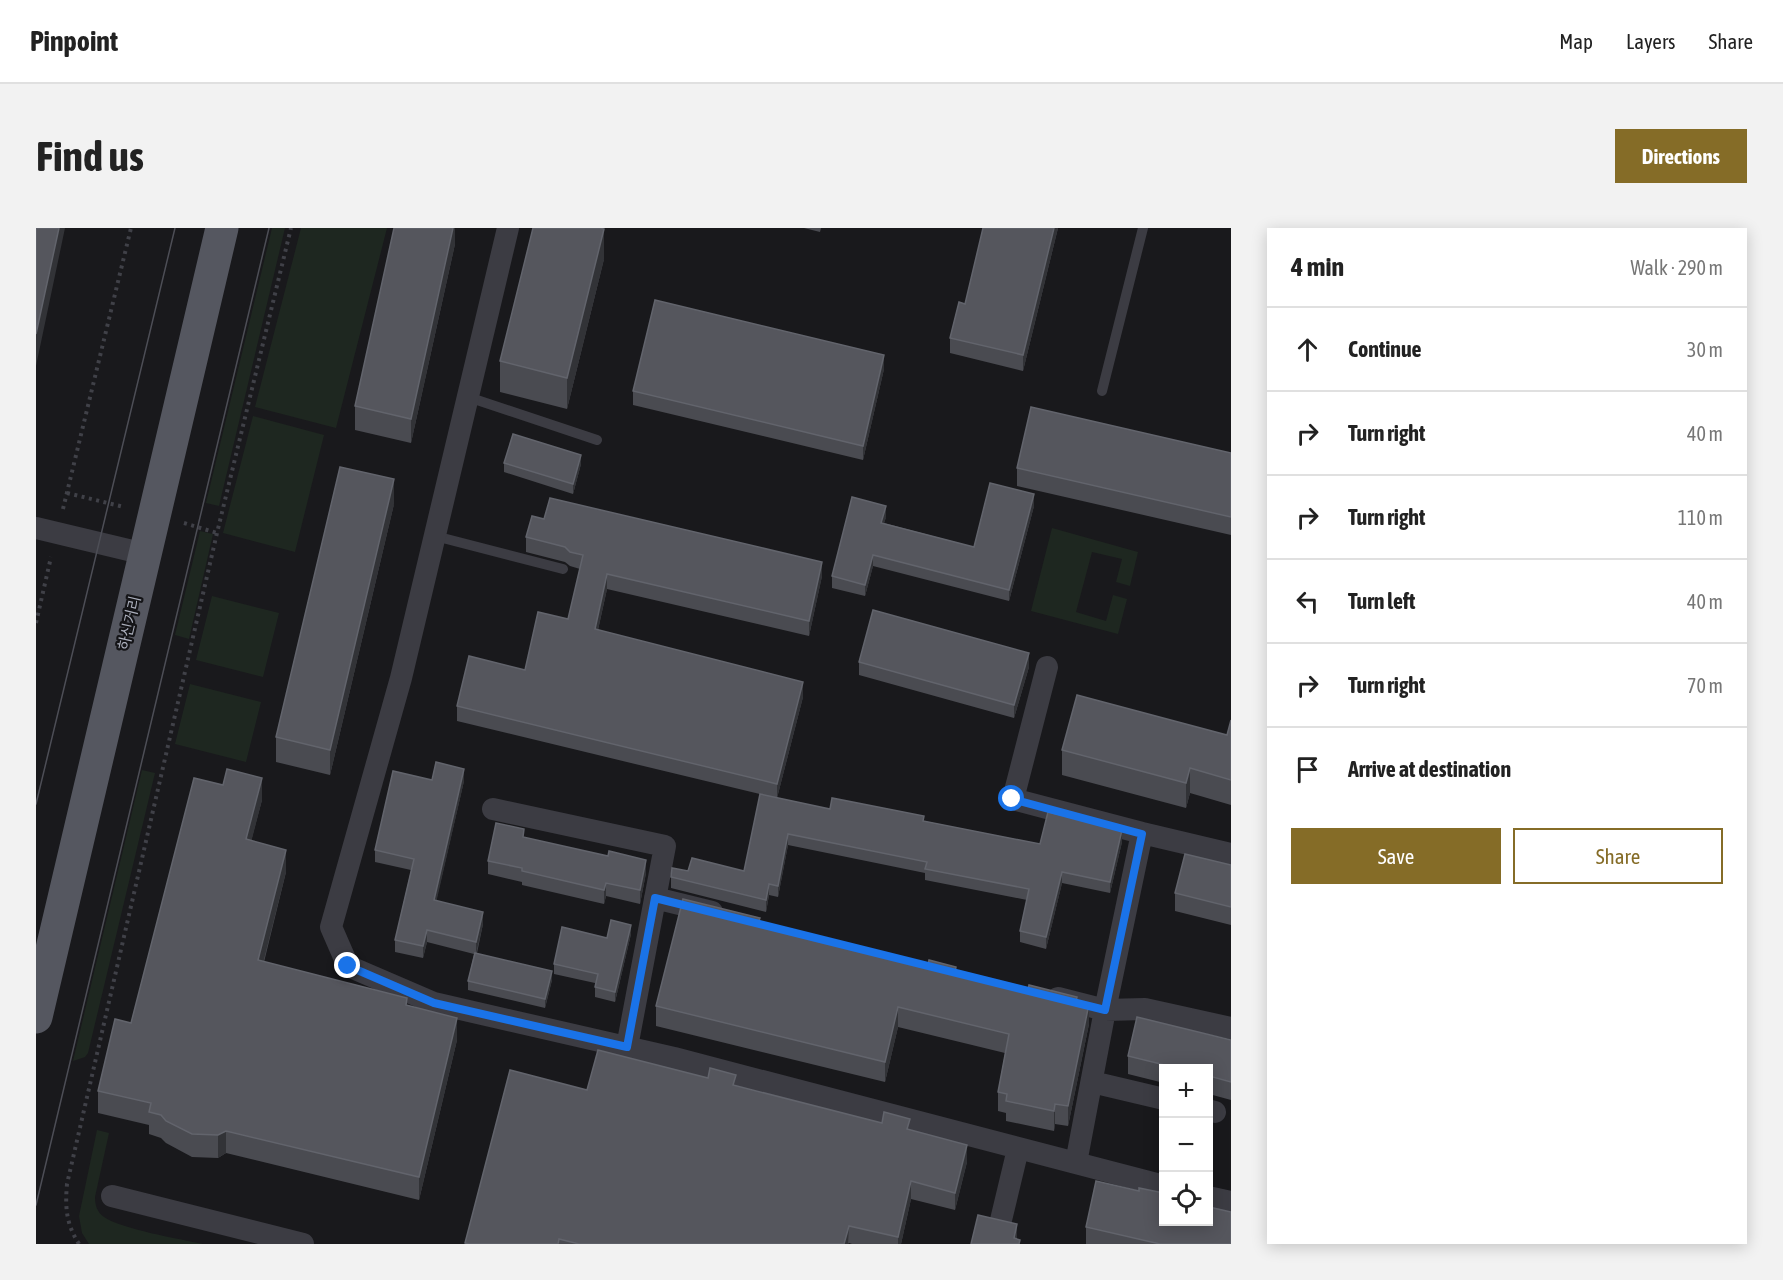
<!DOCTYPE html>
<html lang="en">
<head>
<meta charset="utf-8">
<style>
  body { margin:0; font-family:"Asap Condensed","Noto Sans KR",sans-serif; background:#f2f2f2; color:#222 }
  .controls { position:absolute; right:18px; bottom:18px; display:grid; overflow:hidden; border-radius:0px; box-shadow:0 3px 15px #0003 }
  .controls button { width:54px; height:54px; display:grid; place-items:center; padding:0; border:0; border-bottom:2px solid #e0e0e0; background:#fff; color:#222; font:30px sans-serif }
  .stop { position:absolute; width:18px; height:18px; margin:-14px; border:4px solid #1a73e8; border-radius:50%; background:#fff }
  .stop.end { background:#1a73e8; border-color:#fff; box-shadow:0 2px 6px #0008 }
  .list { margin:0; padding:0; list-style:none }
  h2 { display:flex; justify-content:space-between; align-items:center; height:78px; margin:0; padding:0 24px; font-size:26px }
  h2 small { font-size:20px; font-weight:400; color:#767676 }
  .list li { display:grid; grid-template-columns:39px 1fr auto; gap:18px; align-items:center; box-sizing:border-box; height:84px; padding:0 24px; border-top:2px solid #e0e0e0 }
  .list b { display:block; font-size:22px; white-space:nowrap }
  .list em { font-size:20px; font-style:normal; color:#767676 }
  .actions { display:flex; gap:12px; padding:18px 24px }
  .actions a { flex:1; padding:14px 0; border:2px solid #856c27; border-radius:0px; text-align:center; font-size:21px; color:#856c27 }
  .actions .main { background:#856c27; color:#fff }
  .icon { flex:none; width:33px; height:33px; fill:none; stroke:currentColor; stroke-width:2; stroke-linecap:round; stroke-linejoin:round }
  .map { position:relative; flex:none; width:1195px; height:1016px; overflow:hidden; border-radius:0px }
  header { display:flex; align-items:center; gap:36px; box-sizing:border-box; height:84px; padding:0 30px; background:#fff; border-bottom:2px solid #e0e0e0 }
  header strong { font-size:28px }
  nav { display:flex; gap:33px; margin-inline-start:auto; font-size:21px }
  .intro { display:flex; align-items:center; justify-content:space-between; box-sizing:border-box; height:144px; padding:0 36px }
  h1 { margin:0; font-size:42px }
  .button { padding:15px 27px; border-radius:0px; background:#856c27; color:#fff; font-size:21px; font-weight:700 }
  main { display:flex; gap:36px; padding:0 36px }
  aside { flex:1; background:#fff; border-radius:0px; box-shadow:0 3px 15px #0003 }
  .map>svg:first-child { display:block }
  .green { fill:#1e2720 }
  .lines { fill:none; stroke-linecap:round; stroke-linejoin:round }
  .path { stroke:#404148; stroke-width:4; stroke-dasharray:3 4.5; stroke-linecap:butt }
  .service { stroke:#3c3c43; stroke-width:10 }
  .minor { stroke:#3c3c43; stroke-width:22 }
  .primary { stroke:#555760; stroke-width:33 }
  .tram { stroke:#4d4e56; stroke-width:1.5 }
  .wall { fill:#4a4b51 }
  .shaded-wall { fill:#323337 }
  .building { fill:#55565d; stroke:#62646c; stroke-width:1.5 }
  .route { stroke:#1a73e8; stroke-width:8 }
  .labels { text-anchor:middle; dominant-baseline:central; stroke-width:4.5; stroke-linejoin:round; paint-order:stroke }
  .street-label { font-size:15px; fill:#abafbc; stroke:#141417 }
</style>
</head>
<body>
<header>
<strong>Pinpoint</strong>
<nav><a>Map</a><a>Layers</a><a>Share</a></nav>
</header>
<div class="intro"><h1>Find us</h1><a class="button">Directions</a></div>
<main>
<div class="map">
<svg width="1195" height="1016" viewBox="0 0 1195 1016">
  <rect width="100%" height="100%" fill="#19191c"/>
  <path class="green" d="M 236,0 L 249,0 L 183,278 L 170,275 Z
    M 265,0 L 351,0 L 300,200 L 219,179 Z
    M 217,188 L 288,207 L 259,324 L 187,305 Z
    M 1016,300 L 1102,324 L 1094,358 L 1080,354 L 1086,331 L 1056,324 L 1040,384 L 1070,393 L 1077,367 L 1091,371 L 1082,406 L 995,383 Z
    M 164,303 L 177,306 L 153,411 L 139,407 Z
    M 176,368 L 243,385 L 227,449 L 160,432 Z
    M 154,456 L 225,474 L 210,534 L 139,516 Z
    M 106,542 L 119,545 L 52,825 L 49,829 L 37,833 Z
    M 61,902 L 73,905 L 59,969 C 59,977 61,984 68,989 C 85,1001 144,1011 167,1016 L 53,1016 L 46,1005 L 43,988 Z"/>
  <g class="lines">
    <path class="path" d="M 31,265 L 88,279
      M 27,281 L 95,0
      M 148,295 L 181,305
      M 0,395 L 15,329
      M 43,1016 C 30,996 29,979 31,956 L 181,305 L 255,0"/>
    <path class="service" d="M 1066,163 L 1107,0
      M 432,169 L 561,212
      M 399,308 L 527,341"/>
    <path class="minor" d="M 472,0 L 365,450 L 295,699 L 312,738 L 398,775 L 638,830 L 1128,958
      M 0,300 L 109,326
      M 1011,439 L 977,571 L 1106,605 L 1195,626
      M 457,581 L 629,618 L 591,819
      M 619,670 L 676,684
      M 1022,770 L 1069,782 L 1109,781 L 1195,800
      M 1056,854 L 1128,871
      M 1172,882 L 1179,884
      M 1040,935 L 1069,782 L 1106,605
      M 76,968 L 267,1016
      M 1172,969 L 1195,974
      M 965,992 L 982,921"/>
    <path class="primary" d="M 0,789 L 186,0"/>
    <path class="tram" d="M 0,576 L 139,0
      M 0,977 L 233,0"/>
  </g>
  <path class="wall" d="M 419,0 L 419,16 L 375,215 L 319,202 L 319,178 Z
    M 768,0 L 785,0 L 784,4 Z
    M 947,0 L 1022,0 L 987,143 L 914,125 L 914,110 L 929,76 Z
    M 568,31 L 531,181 L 464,164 L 464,133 Z
    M 848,141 L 827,232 L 597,177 L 597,163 Z
    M 1195,225 L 1195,307 L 981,258 L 981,240 Z
    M 468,235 L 545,236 L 537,266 L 468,244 Z
    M 358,276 L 294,547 L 240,534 L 240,509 Z
    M 998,278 L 973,373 L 837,338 L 829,368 L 796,360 L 796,348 L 850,289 L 848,295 L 938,319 Z
    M 508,291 L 786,348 L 773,408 L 571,361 L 562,402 L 767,469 L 741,570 L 794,581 L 888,593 L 1004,616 L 1086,614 L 1074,665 L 1026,655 L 1010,721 L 984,714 L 984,703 L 991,672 L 889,652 L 889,645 L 752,617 L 742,669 L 733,667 L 730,684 L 635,660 L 635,649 L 652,643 L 708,643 L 740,570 L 421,493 L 421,478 L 489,442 L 532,391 L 544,341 L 534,338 L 529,334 L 490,324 L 490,309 Z
    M 823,434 L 993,439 L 978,490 L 823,447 Z
    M 1195,492 L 1195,577 L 1154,565 L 1150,580 L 1026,547 L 1026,522 L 1191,507 Z
    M 396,552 L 428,553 L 400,673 L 447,696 L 441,725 L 516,752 L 509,780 L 432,762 L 432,753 L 438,726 L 391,714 L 387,730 L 359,724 L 359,712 L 375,642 L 339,634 L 339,622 Z
    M 187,557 L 226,572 L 215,613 L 250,644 L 228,734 L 371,777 L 421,812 L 383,972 L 190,925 L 182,930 L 156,929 L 130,915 L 125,910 L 113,906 L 113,897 L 62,885 L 62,863 L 95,795 Z
    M 488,609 L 610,645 L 604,676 L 570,668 L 568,676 L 486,657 L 486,654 L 452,646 L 452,633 Z
    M 1195,637 L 1195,697 L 1139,683 L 1139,665 Z
    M 724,695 L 1041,773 L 1053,796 L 1032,898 L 1019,896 L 1018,903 L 970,893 L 970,885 L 962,883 L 962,864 L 969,825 L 862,799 L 849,854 L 620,798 L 620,778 Z
    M 595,706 L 579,774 L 559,769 L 559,755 L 518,746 L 518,736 L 571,710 Z
    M 1195,812 L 1195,872 L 1173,866 L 1173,840 L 1128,840 L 1128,855 L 1092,846 L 1092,828 Z
    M 474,842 L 551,862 L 700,858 L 874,902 L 931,934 L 919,982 L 875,971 L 865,1016 L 816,1016 L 813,1015 L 812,1016 L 429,1016 Z
    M 1128,993 L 1195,1016 L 1050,1016 L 1050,999 Z"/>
  <path class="shaded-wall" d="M 23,0 L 29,0 L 0,138 L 0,106 Z
    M 417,0 L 419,0 L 419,16 L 375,215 L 375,191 Z
    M 1018,0 L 1022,0 L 987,143 L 987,127 Z
    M 568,1 L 568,31 L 531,181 L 531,150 Z
    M 848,127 L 848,141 L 827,232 L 827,218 Z
    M 545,227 L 545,236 L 537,266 L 537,256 Z
    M 358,251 L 358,276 L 294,547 L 294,522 Z
    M 998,266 L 998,278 L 973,373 L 973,362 Z
    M 850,278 L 850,289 L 845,306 L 845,295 Z
    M 837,327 L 837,338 L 829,368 L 829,357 Z
    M 786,334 L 786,348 L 773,408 L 773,393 Z
    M 571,346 L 571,361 L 559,415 L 559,401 Z
    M 993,425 L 993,439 L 978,490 L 978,477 Z
    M 767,454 L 767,469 L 741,570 L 741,556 Z
    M 1154,540 L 1154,565 L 1150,580 L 1150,555 Z
    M 428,541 L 428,553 L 398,684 L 398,672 Z
    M 226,550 L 226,572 L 210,634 L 210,611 Z
    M 1086,602 L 1086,614 L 1074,665 L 1074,654 Z
    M 752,606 L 752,617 L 742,669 L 742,658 Z
    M 250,622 L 250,644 L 222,755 L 222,732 Z
    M 610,632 L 610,645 L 604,676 L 604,662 Z
    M 1026,644 L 1026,655 L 1010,721 L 1010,709 Z
    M 570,655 L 570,668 L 568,676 L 568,662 Z
    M 733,656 L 733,667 L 730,684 L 730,672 Z
    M 447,684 L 447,696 L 440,726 L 440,714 Z
    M 595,697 L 595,706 L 579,774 L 579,764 Z
    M 391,702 L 391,714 L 387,730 L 387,718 Z
    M 516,743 L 516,752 L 509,780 L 509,771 Z
    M 1053,776 L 1053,796 L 1032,898 L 1032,878 Z
    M 862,779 L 862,799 L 849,854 L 849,834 Z
    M 421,790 L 421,812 L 383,972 L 383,949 Z
    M 1019,876 L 1019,896 L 1018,903 L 1018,883 Z
    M 190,903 L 190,925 L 182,930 L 182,907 Z
    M 931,917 L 931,934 L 919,982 L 919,965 Z
    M 875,953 L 875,971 L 865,1016 L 862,1016 L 862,1009 Z
    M 981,996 L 981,1014 L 978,1010 Z
    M 813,998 L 812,1016 L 808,1016 Z"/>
  <path class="building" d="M 0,0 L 23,0 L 0,106 Z
    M 358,0 L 417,0 L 375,191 L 319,178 Z
    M 497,0 L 564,0 L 568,1 L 531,150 L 464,133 Z
    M 947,0 L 1018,0 L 987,127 L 914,110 L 923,74 L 929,76 Z
    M 619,72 L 848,127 L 827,218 L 597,163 Z
    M 995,179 L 1195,225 L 1195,289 L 981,240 Z
    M 477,206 L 545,227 L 537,256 L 468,235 Z
    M 304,239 L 358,251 L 294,522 L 240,509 Z
    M 954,255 L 998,266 L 973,362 L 837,327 L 829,357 L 796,348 L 816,269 L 850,278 L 845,295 L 938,319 Z
    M 514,270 L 786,334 L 773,393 L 571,346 L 559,401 L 767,454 L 741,556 L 421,478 L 433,428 L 489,442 L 502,384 L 532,391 L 547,327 L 534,324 L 529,319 L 490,309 L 496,288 L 508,291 Z
    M 837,382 L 993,425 L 978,477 L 823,434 Z
    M 1041,467 L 1191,507 L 1195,492 L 1195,552 L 1154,540 L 1150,555 L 1026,522 Z
    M 400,534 L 428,541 L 398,672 L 447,684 L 440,714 L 391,702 L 387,718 L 359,712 L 378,631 L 339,622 L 357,543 L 396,552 Z
    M 191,541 L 226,550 L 210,611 L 250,622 L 222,732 L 371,770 L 370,777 L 421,790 L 383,949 L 190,903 L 182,907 L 156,906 L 130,893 L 125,887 L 113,884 L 115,875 L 62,863 L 79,791 L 95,795 L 158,550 L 187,557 Z
    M 724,566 L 794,581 L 796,570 L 888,588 L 887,593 L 1004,616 L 1012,584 L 1086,602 L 1074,654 L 1026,644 L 1010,709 L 984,703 L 993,661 L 889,641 L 891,634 L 752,606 L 742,658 L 733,656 L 730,672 L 635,649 L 636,640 L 652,643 L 656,630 L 708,643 Z
    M 460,595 L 488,601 L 487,609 L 572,628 L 573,623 L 610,632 L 604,662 L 570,655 L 568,662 L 486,643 L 486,640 L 452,633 Z
    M 1149,626 L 1195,637 L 1195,679 L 1139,665 Z
    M 647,671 L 724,690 L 722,695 L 892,737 L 893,732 L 920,739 L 919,744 L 992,762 L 993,757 L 1041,769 L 1040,773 L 1053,776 L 1032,878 L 1019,876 L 1018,883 L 970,873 L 971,866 L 962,864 L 973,806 L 862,779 L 849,834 L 620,778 Z
    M 575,692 L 595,697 L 579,764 L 559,759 L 562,746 L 518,736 L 526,699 L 571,710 Z
    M 439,725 L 516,743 L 509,771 L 432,753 Z
    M 1101,789 L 1195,812 L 1195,854 L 1173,848 L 1173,840 L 1141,840 L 1092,828 Z
    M 562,822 L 672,850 L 674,840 L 700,847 L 697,857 L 846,895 L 848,884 L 874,891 L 871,901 L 931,917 L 919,965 L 875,953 L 862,1009 L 813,998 L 808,1016 L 543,1016 L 523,1011 L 522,1016 L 433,1016 L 429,1015 L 474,842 L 551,862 Z
    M 1060,953 L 1103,963 L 1103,960 L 1128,965 L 1128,993 L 1173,993 L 1173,979 L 1195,984 L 1195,1016 L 1124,1016 L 1050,999 Z
    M 942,987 L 981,996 L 978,1010 L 984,1012 L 983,1016 L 935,1016 Z"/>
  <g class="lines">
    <path class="route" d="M 312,738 L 398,775 L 591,819 L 619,670 L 1069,782 L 1106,606 L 976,571"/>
  </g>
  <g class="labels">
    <g class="street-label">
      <text transform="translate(93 395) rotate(-77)">하신거리</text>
    </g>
  </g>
</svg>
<div class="controls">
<button>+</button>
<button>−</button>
<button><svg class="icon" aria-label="locate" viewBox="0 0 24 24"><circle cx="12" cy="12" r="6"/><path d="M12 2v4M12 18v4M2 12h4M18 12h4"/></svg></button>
</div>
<div class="stop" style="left:976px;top:571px"></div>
<div class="stop end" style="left:312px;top:738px"></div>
</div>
<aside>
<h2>4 min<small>Walk · 290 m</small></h2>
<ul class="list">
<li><svg class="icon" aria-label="ahead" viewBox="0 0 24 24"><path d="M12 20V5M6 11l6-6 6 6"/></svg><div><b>Continue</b></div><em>30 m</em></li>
<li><svg class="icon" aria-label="right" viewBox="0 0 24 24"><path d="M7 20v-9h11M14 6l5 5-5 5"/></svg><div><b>Turn right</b></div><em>40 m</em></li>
<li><svg class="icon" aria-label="right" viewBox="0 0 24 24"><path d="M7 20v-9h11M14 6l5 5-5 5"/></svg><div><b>Turn right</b></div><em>110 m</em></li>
<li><svg class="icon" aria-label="left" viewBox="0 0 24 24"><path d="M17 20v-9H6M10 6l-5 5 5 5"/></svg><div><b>Turn left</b></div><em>40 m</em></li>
<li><svg class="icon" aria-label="right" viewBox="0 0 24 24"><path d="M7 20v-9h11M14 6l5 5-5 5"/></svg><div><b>Turn right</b></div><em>70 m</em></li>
<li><svg class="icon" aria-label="arrive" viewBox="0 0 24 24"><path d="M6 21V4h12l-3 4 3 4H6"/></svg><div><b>Arrive at destination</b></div></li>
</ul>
<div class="actions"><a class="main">Save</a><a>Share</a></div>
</aside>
</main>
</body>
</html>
